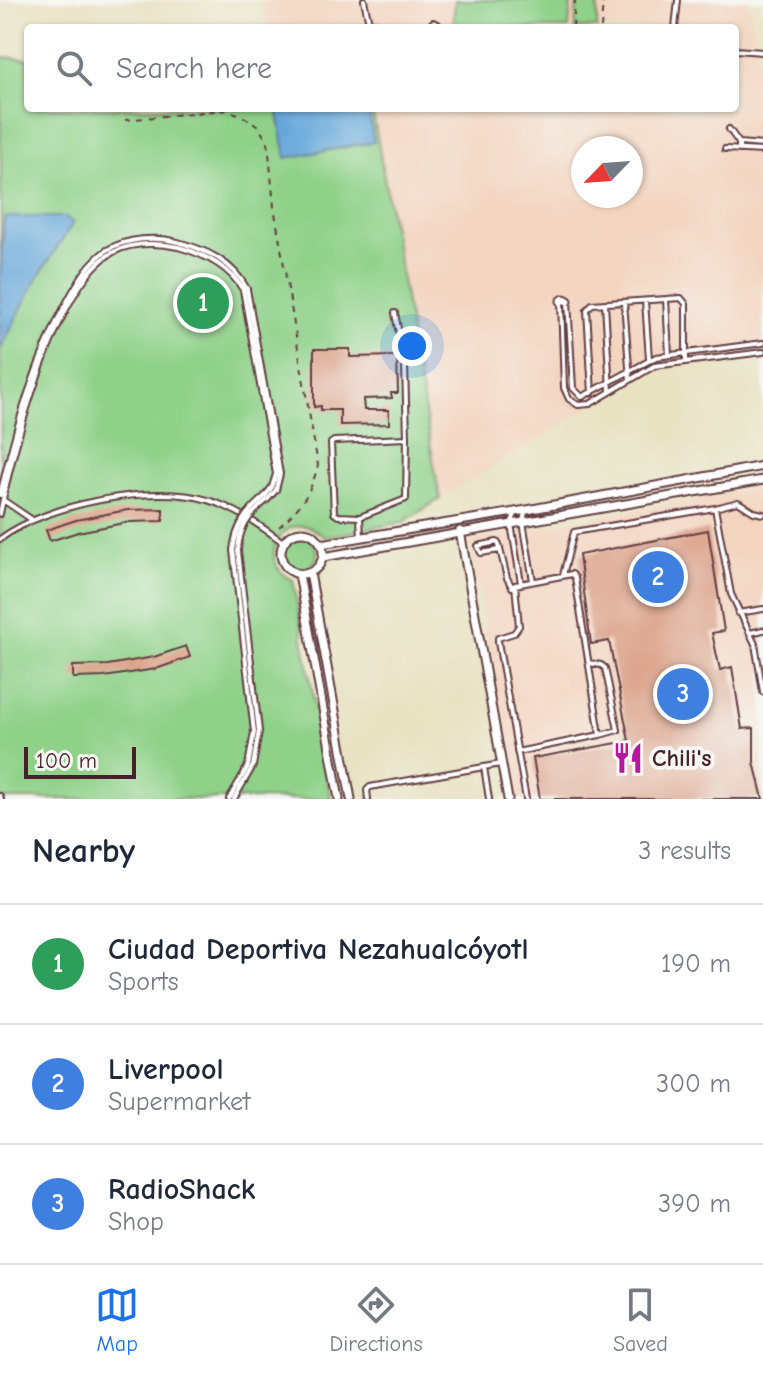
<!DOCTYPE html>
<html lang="en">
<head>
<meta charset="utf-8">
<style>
  body { margin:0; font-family:"Comic Neue",sans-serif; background:#f6f6f7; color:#1f2937 }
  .compass { position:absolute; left:571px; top:136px; width:72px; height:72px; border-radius:50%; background:#fff; box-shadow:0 2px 6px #0004; rotate:245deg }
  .scale { position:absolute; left:24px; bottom:20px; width:112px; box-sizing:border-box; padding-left:8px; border:4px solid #4a1f2b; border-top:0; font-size:22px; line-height:28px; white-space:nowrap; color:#4a1f2b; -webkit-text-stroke:6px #f6f6f2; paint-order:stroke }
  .you { position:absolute; left:412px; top:346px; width:28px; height:28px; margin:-20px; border:6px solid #fff; border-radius:50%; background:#1a73e8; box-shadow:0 0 0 12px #1a73e833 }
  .badge { display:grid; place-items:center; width:52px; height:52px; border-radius:50%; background:#1a73e8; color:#fff; font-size:26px; font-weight:700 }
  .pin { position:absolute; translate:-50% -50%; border:4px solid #fff; box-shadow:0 2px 8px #0006 }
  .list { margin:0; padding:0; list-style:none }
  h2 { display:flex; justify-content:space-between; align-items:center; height:104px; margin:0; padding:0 32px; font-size:34px }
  h2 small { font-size:26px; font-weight:400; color:#747a83 }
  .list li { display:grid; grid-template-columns:52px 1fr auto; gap:24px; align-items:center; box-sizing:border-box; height:120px; padding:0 32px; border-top:2px solid #e0e1e3 }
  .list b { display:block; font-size:30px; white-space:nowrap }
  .list p { margin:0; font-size:26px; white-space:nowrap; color:#747a83 }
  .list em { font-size:26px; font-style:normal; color:#747a83 }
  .icon { flex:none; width:44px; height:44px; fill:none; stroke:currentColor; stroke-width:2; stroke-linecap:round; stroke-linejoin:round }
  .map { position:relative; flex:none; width:763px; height:799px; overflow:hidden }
  .search { position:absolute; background:#fff; box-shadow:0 2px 6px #0004; left:24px; right:24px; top:24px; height:88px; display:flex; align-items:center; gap:20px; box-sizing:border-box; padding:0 28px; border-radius:8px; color:#747a83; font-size:30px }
  .sheet { height:464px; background:#fff }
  nav { display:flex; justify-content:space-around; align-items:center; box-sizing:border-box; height:112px; border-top:2px solid #e0e1e3; background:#fff; font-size:22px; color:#747a83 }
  nav a { display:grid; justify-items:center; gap:4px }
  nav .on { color:#1a73e8 }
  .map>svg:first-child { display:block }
  .built { fill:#f3d4bf; fill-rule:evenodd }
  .green { fill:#8fd189; stroke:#6c785a; stroke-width:2 }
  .water { fill:#66a7da; stroke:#586382; stroke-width:2 }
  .building { fill:#d99a80 }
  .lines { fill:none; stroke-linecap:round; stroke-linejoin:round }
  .service-casing { stroke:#623c42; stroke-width:8 }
  .minor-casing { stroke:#623c42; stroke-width:11 }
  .path { stroke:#623c42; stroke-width:2; stroke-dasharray:6 6; stroke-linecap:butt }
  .service { stroke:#fff; stroke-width:4 }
  .minor { stroke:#fff; stroke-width:7 }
  .service-bridge-casing { stroke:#623c42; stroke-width:8; stroke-linecap:butt }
  .service-bridge { stroke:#fff; stroke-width:4 }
  .labels { text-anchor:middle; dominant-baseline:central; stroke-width:8; stroke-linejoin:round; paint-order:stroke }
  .poi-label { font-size:24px; font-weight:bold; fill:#4a1f2b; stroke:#f6f6f2; text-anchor:start }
</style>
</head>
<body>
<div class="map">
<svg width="763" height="799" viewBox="0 0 763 799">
  <rect width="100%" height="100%" fill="#f6f6f2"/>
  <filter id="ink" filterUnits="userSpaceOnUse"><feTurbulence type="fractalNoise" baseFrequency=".0125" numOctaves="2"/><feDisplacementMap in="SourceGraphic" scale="16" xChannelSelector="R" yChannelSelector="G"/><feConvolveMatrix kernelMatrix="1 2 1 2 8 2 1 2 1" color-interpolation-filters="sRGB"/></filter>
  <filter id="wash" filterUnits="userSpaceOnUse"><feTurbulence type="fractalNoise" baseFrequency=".006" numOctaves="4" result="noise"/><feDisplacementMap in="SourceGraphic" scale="32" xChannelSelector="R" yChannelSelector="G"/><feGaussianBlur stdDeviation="1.8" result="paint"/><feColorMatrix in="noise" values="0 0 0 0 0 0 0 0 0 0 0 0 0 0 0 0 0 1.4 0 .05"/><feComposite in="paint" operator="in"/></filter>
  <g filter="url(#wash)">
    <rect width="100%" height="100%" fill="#e8e2c2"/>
    <path class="built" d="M 262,0 L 749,0 L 759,61 L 763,62 L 763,355 L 651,369 L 440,499 L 372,108 L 735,108 L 735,28 L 266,28 ZM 583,148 L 631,148 L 631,196 L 583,196 Z
      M 763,486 L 763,799 L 517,799 L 469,541 Z"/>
    <path class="green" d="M 455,0 L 571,0 L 569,28 L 453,28 Z
      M 577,1 L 598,2 L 597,28 L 575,28 Z
      M 1,57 L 28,59 L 28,108 L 372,108 L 440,499 L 403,522 L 324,537 C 289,501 250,561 293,580 L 331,799 L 0,799 Z
      M285 553a16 16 0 1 1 32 0a16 16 0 1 1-32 0Z"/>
    <path class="water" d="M 277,108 L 368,108 L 374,142 L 286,158 Z
      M 6,217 L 66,217 L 73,223 L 35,282 L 0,350 L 0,272 L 4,219 Z"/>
    <g id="blocks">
      <path class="building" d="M 314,349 L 350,349 L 350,357 L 397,356 L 398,393 L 391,393 L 392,398 L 363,399 L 364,410 L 389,410 L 389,424 L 340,425 L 340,410 L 321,410 L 321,406 L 314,407 Z
        M 163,509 L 163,521 L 129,522 L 78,532 L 50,541 L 46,530 L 76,520 L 127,510 Z
        M 708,530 L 724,631 L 712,633 L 720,670 L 732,667 L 742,729 L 754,728 L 754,762 L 763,799 L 540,799 L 533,758 L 629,741 L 609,641 L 591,644 L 579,555 Z
        M 186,646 L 190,657 L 156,669 L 104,677 L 73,678 L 73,666 L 108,665 L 154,657 Z"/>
    </g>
  </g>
  <g filter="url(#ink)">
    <use href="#blocks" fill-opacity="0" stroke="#623c42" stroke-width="2"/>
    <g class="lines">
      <defs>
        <path id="service" d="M 364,0 L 369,23 L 428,28
          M 428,27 L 433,22 L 438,24 L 440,28
          M 675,28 L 678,0
          M 735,50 L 763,52
          M 729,129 L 739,143 L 739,150
          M 739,143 L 763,145
          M 725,149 L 763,151
          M 666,299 L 669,355
          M 561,301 L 564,388 L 569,399 L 578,405 L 590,404 L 654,366 L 763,352
          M 568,301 L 573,388 L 582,397 L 656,357 L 763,343
          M 645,301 L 649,359
          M 624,302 L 630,380
          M 605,303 L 610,391
          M 592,393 L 587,310 L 592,304 L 681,298 L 686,304 L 686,361
          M 0,495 C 16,427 35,360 69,298 C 79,280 89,262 107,250 C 127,238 156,236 178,242 C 207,250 233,262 247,289 L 280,474 L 276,490 L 268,499
          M 3,500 L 31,519
          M 715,508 L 731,594 L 755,644 L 763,692
          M 516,512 L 511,524 L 521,583
          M 525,512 L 523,522 L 533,581
          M 0,514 C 12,451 54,293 107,256 C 126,242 156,242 178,247 C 204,254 229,266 243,290 L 276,474 L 272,487 L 265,496
          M 360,517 L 406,499 L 407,438
          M 361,538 L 360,517 L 338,516 L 334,513 L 331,443 L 334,441 L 407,438 L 405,365 L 395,313
          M 0,539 C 46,504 152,483 208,500 C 237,509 259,525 283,542
          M 500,550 L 481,553 L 478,546 L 497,542 L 499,545 L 507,578 L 512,587
          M 563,575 L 574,532 L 715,508 L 738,502 L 754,512 L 763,514
          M 738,613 L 763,609
          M 750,633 L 763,630
          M 589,663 L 601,665 L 605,668 L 618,730 L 600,735
          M 517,752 L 600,735 L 575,578 L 572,574 L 515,585 L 519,626 L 514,633 L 498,638 L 498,642 L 526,799
          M 484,767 L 501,764
          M 0,796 L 1,799
          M 229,799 L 248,766 L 254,732 L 233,550
          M 234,799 L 253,766 L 259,731 L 238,551
          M 368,799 L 367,790 L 370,787 L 484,767 L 489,799"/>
        <path id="minor" d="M 561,301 L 564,299 L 568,301
          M 460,531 L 508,799
          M281 553a21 21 0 1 1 42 0a21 21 0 1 1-42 0Z
          M 321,544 L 527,510 L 763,466
          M 323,557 L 763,480
          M 310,573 L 351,799
          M 299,574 L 339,799"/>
      </defs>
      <use href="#service" class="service-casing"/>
      <use href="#minor" class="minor-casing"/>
      <path class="path" d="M 573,28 L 575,0
        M 601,28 L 603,0
        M 125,120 L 223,110 L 239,114 L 257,125 L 268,142 L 274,207 L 318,465 C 310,497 299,508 276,530"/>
      <use href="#service" class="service"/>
      <use href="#minor" class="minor"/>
      <defs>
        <path id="service-bridge" d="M 233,550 C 236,525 247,511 265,496
          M 238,551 C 239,527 250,514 268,499"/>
      </defs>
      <use href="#service-bridge" class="service-bridge-casing"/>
      <use href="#service-bridge" class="service-bridge"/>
    </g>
  </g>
  <defs>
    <symbol id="restaurant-bare" viewBox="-9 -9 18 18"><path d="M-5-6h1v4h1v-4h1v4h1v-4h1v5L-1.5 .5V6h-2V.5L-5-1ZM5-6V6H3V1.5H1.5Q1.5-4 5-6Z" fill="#b5179e" stroke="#f6f6f2" stroke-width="2.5" paint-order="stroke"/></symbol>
  </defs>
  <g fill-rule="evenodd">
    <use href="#restaurant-bare" x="606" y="736" width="44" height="44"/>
  </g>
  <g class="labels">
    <g class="poi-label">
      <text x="652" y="758">Chili's</text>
    </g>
  </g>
</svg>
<svg class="compass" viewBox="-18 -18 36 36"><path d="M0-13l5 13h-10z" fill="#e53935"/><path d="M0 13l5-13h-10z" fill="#747a83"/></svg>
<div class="scale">100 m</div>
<div class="you"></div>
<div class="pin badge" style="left:203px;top:303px;background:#2e9e5b">1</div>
<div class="pin badge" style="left:658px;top:577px;background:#3f7fe0">2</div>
<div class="pin badge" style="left:683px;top:694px;background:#3f7fe0">3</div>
<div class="search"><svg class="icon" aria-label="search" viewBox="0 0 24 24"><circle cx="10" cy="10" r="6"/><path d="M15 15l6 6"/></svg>Search here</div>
</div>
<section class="sheet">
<h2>Nearby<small>3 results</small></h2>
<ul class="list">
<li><span class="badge" style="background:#2e9e5b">1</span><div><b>Ciudad Deportiva Nezahualcóyotl</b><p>Sports</p></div><em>190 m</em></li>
<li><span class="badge" style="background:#3f7fe0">2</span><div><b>Liverpool</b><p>Supermarket</p></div><em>300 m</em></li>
<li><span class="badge" style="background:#3f7fe0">3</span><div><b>RadioShack</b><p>Shop</p></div><em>390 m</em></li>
</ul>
</section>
<nav>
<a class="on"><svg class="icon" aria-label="map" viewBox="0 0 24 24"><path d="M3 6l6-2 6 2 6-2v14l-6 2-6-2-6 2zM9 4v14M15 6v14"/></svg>Map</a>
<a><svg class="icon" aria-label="directions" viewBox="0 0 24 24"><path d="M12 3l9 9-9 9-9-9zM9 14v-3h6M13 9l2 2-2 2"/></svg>Directions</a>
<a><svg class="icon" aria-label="saved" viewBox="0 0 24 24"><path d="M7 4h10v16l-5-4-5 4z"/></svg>Saved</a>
</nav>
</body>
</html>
